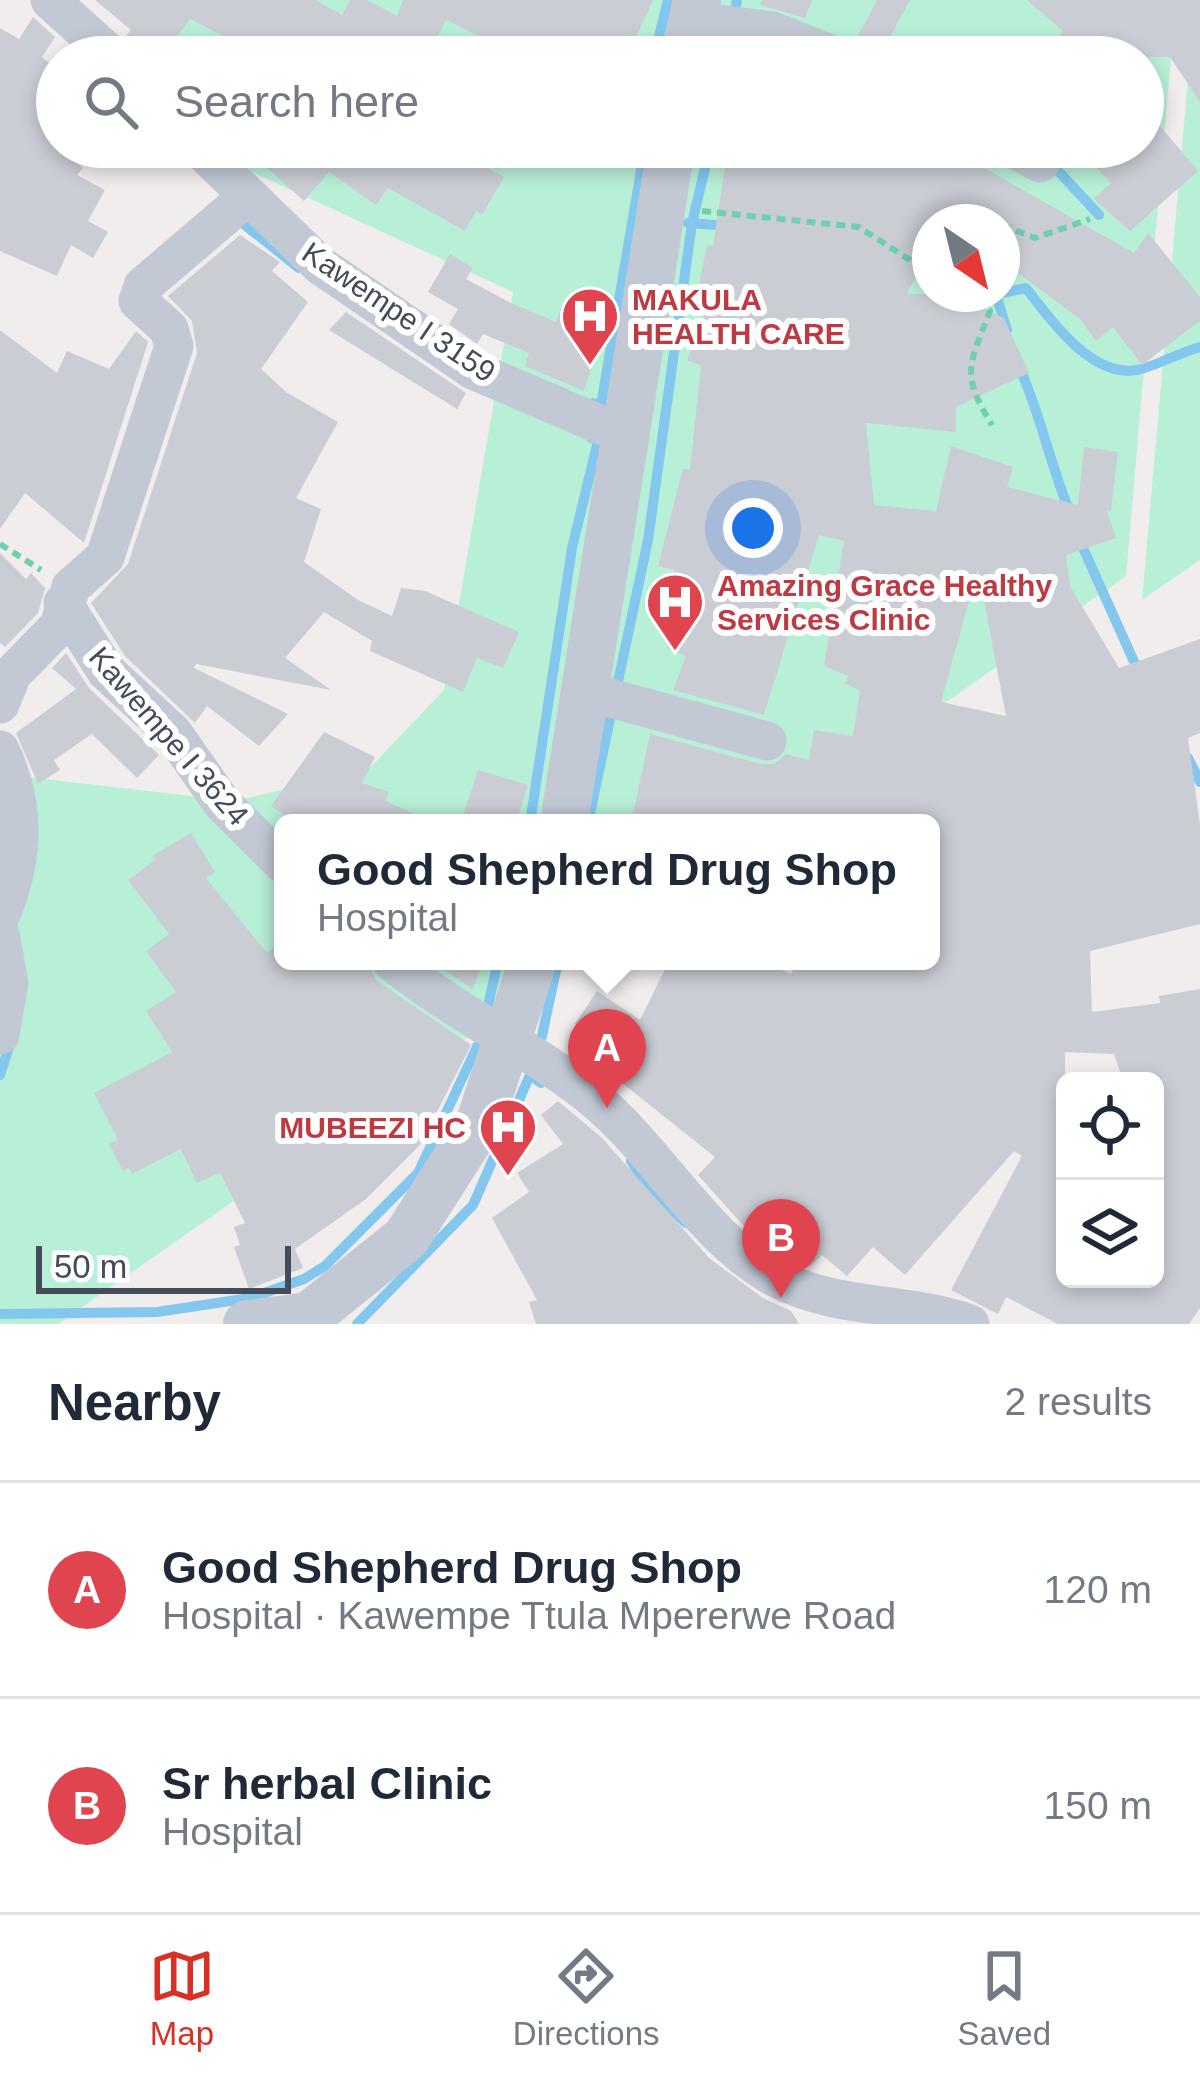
<!DOCTYPE html>
<html lang="en">
<head>
<meta charset="utf-8">
<style>
  body { margin:0; font-family:Helvetica,sans-serif; background:#f2f2f3; color:#1f2937 }
  .controls { position:absolute; right:36px; bottom:36px; display:grid; overflow:hidden; border-radius:18px; box-shadow:0 6px 18px #0003 }
  .controls button { width:108px; height:108px; display:grid; place-items:center; padding:0; border:0; border-bottom:3px solid #e0e1e3; background:#fff; color:#1f2937; font:60px sans-serif }
  .compass { position:absolute; left:912px; top:204px; width:108px; height:108px; border-radius:50%; background:#fff; box-shadow:0 6px 18px #0003; rotate:145deg }
  .scale { position:absolute; left:36px; bottom:30px; width:255px; box-sizing:border-box; padding-left:12px; border:6px solid #444c5b; border-top:0; font-size:33px; line-height:42px; white-space:nowrap; color:#444c5b; -webkit-text-stroke:9px #fff; paint-order:stroke }
  .you { position:absolute; left:753px; top:528px; width:42px; height:42px; margin:-30px; border:9px solid #fff; border-radius:50%; background:#1a73e8; box-shadow:0 0 0 18px #1a73e833 }
  .badge { display:grid; place-items:center; width:78px; height:78px; border-radius:50%; background:#d93025; color:#fff; font-size:39px; font-weight:700 }
  .pin { position:absolute; translate:-50% -99px; filter:drop-shadow(0 3px 6px #0008) }
  .pin::after { content:''; position:absolute; top:63px; width:42px; height:36px; background:inherit; clip-path:polygon(0 0,100% 0,50% 100%) }
  .popup { position:absolute; left:274px; top:814px; width:666px; height:156px; box-sizing:border-box; display:grid; place-content:center; border-radius:18px; background:#fff; filter:drop-shadow(0 3px 9px #0005); font-size:39px; white-space:nowrap; color:#747a83 }
  .popup b { font-size:45px; color:#1f2937 }
  .popup::after { content:''; position:absolute; left:50%; top:100%; margin-left:-24px; border:24px solid transparent; border-top-color:#fff }
  .list { margin:0; padding:0; list-style:none }
  h2 { display:flex; justify-content:space-between; align-items:center; height:156px; margin:0; padding:0 48px; font-size:51px }
  h2 small { font-size:39px; font-weight:400; color:#747a83 }
  .list li { display:grid; grid-template-columns:78px 1fr auto; gap:36px; align-items:center; box-sizing:border-box; height:216px; padding:0 48px; border-top:3px solid #e0e1e3 }
  .list b { display:block; font-size:45px; white-space:nowrap }
  .list p { margin:0; font-size:39px; white-space:nowrap; color:#747a83 }
  .list em { font-size:39px; font-style:normal; color:#747a83 }
  .icon { flex:none; width:66px; height:66px; fill:none; stroke:currentColor; stroke-width:2; stroke-linecap:round; stroke-linejoin:round }
  .map { position:relative; flex:none; width:1200px; height:1324px; overflow:hidden }
  .search { position:absolute; background:#fff; box-shadow:0 6px 18px #0003; left:36px; right:36px; top:36px; height:132px; display:flex; align-items:center; gap:30px; box-sizing:border-box; padding:0 42px; border-radius:66px; color:#747a83; font-size:45px }
  .sheet { height:588px; background:#fff }
  nav { display:flex; justify-content:space-around; align-items:center; box-sizing:border-box; height:168px; border-top:3px solid #e0e1e3; background:#fff; font-size:33px; color:#747a83 }
  nav a { display:grid; justify-items:center; gap:6px }
  nav .on { color:#d93025 }
  .map>svg:first-child { display:block }
  .green { fill:#b8f0d7; fill-rule:evenodd }
  .lines { fill:none; stroke-linecap:round; stroke-linejoin:round }
  .stream { stroke:#83c7ef; stroke-width:10 }
  .building { fill:#cbcdd5; fill-rule:evenodd }
  .path { stroke:#6fcfaf; stroke-width:6; stroke-dasharray:9 6; stroke-linecap:butt }
  .minor { stroke:#c2c9d5; stroke-width:39 }
  .tertiary { stroke:#c2c9d5; stroke-width:48 }
  .labels { text-anchor:middle; dominant-baseline:central; stroke-width:12; stroke-linejoin:round; paint-order:stroke }
  .health-label { font-size:30px; font-weight:bold; fill:#be3a42; stroke:#fff; text-anchor:start }
  .street-label { font-size:30px; fill:#444c5b; stroke:#fff }
</style>
</head>
<body>
<div class="map">
<svg width="1200" height="1324" viewBox="0 0 1200 1324">
  <rect width="100%" height="100%" fill="#f0edec"/>
  <path class="green" d="M 129,0 L 1176,0 L 1126,576 L 774,823 L 283,823 L 283,961 L 576,961 L 58,1324 L 0,1324 L 0,774 L 235,801 L 368,770 L 444,690 L 513,292 L 239,166 L 226,147 L 1143,147 L 1143,57 L 159,57 ZM 930,222 L 1002,222 L 1002,294 L 930,294 Z
    M 1195,0 L 1200,0 L 1200,560 L 1142,600 Z"/>
  <g class="lines">
    <path class="stream" d="M 654,57 L 668,0
      M 729,57 L 737,0
      M 1048,160 L 1099,215
      M 235,217 L 299,268
      M 688,223 L 729,226
      M 1002,293 L 1026,288 C 1050,319 1091,378 1137,370 C 1157,366 1180,352 1200,347
      M 971,294 L 987,294
      M 996,294 L 1007,330
      M 1018,364 C 1040,412 1049,461 1069,510
      M 593,403 L 601,405 L 645,147
      M 1079,539 L 1140,675
      M 1188,758 L 1200,782
      M 530,823 L 572,548 L 598,441 L 590,437
      M 588,823 L 648,540 L 692,223 L 710,147
      M 480,1009 L 487,1010 L 498,961
      M 539,1050 L 558,961
      M 0,1075 L 10,1044
      M 631,1161 L 651,1192 L 686,1223
      M 0,1314 L 157,1312 L 250,1298 L 304,1279 L 325,1266 L 418,1173 L 482,1036
      M 357,1324 L 473,1205 L 530,1075 L 541,1083"/>
  </g>
  <path class="building" d="M 95,0 L 316,0 L 342,15 L 350,0 L 367,0 L 397,16 L 403,0 L 653,0 L 627,57 L 493,57 L 497,45 L 446,20 L 427,57 L 284,57 L 245,37 L 241,45 L 190,19 L 161,57 L 148,57 L 126,36 L 131,30 Z
    M 762,0 L 812,0 L 805,18 L 760,5 Z
    M 877,0 L 910,0 L 879,57 L 861,57 L 855,41 Z
    M 1027,0 L 1200,0 L 1200,102 L 1170,57 L 1043,57 L 1063,31 Z
    M 33,17 L 55,37 L 42,57 L 57,70 L 57,147 L 83,168 L 77,175 L 105,190 L 88,221 L 108,232 L 93,258 L 71,245 L 57,276 L 0,251 L 0,28 L 19,39 Z
    M 1143,106 L 1198,171 L 1130,231 L 1094,199 L 1111,183 L 1077,147 L 1143,147 Z
    M 233,147 L 450,147 L 504,177 L 482,215 L 476,211 L 465,231 L 388,188 L 376,205 L 329,172 L 304,201 L 265,166 Z
    M 728,147 L 796,156 L 797,147 L 947,147 L 1134,253 L 1148,233 L 1200,297 L 1200,321 L 1142,365 L 1113,327 L 1096,341 L 1080,319 L 1002,261 L 1002,222 L 930,222 L 930,255 L 906,294 L 953,294 L 1004,318 L 1029,373 L 956,407 L 956,432 L 866,423 L 874,505 L 936,511 L 951,446 L 1013,467 L 1007,487 L 1078,505 L 1084,447 L 1118,452 L 1111,512 L 1107,511 L 1116,538 L 1066,555 L 1070,586 L 1119,668 L 1200,639 L 1200,733 L 1188,738 L 1200,825 L 1200,924 L 1090,951 L 1092,1012 L 1160,1003 L 1159,996 L 1200,989 L 1200,1308 L 1189,1324 L 1058,1324 L 1006,1297 L 998,1314 L 951,1290 L 1022,1156 L 1014,1151 L 905,1275 L 873,1247 L 847,1276 L 822,1255 L 810,1266 L 787,1257 L 741,1223 L 698,1175 L 715,1157 L 572,1043 L 581,1028 L 575,1024 L 597,991 L 640,1020 L 669,961 L 761,961 L 791,974 L 799,961 L 931,961 L 931,823 L 631,823 L 650,734 L 761,764 L 774,764 L 786,754 L 809,760 L 814,730 L 853,736 L 860,690 L 845,684 L 848,676 L 824,666 L 844,541 L 819,535 L 764,715 L 673,690 L 686,656 L 667,648 L 675,631 L 655,623 L 675,570 L 658,566 L 683,468 L 690,470 L 701,365 L 687,361 L 710,299 L 697,296 L 707,245 L 713,246 ZM 978,569 L 1006,716 L 941,702 ZM 1065,1052 L 1114,1054 L 1123,1081 L 1155,1081 L 1155,1279 L 1065,1279 L 1065,1268 L 1057,1264 L 1065,1246 Z
    M 240,235 L 280,262 L 272,271 L 308,302 L 261,369 L 286,392 L 338,422 L 296,498 L 321,509 L 304,562 L 358,600 L 392,616 L 401,588 L 425,591 L 519,632 L 503,668 L 477,658 L 463,692 L 370,651 L 372,641 L 324,612 L 285,658 L 331,690 L 196,664 L 194,668 L 288,714 L 259,746 L 207,706 L 195,723 L 125,656 L 91,603 L 128,564 L 197,353 L 192,321 L 168,296 Z
    M 450,254 L 473,268 L 466,279 L 511,303 L 556,322 L 562,305 L 606,322 L 584,391 L 525,366 L 529,353 L 483,334 L 477,344 L 449,324 L 458,309 L 428,292 Z
    M 346,312 L 466,393 L 457,409 L 329,330 Z
    M 0,330 L 57,373 L 67,351 L 109,369 L 136,331 L 148,342 L 84,543 L 25,493 L 0,529 Z
    M 0,553 L 26,579 L 31,573 L 45,588 L 38,613 L 5,647 L 0,643 Z
    M 66,653 L 89,688 L 159,755 L 137,778 L 92,734 L 54,760 L 60,770 L 38,784 L 16,733 L 76,689 L 52,668 Z
    M 324,732 L 375,757 L 362,783 L 389,792 L 385,801 L 436,823 L 296,823 L 271,806 Z
    M 478,770 L 528,785 L 516,823 L 461,823 Z
    M 191,833 L 215,872 L 206,878 L 267,953 L 283,938 L 283,961 L 367,961 L 376,980 L 471,1045 L 420,1145 L 366,1199 L 295,1249 L 303,1268 L 249,1289 L 234,1247 L 240,1245 L 234,1227 L 245,1223 L 220,1173 L 197,1183 L 181,1149 L 132,1174 L 129,1167 L 123,1171 L 109,1144 L 118,1140 L 94,1093 L 172,1052 L 146,1011 L 176,992 L 146,951 L 169,934 L 128,880 L 155,860 L 152,856 Z
    M 431,961 L 483,961 L 473,989 Z
    M 558,1101 L 601,1137 L 709,1258 L 763,1298 L 791,1311 L 799,1324 L 536,1324 L 529,1302 L 537,1300 L 492,1218 L 529,1192 L 517,1173 L 563,1144 L 541,1115 Z"/>
  <g class="lines">
    <path class="path" d="M 702,211 L 859,227 L 930,273
      M 984,222 L 995,222
      M 1002,225 L 1035,238 L 1090,219
      M 963,294 L 990,311 C 969,366 960,373 992,425
      M 0,544 L 41,570"/>
    <path class="minor" d="M 50,0 L 113,57
      M 691,20 L 772,31 L 838,57
      M 198,147 L 321,266 L 473,370 L 627,436
      M 1010,147 L 1040,163
      M 63,603 L 106,671 L 173,733 L 222,803 L 283,864
      M 585,691 L 767,741
      M 0,704 L 12,674 L 59,626 L 71,587 L 105,557 L 174,346 L 169,329 L 138,301 L 143,286 L 246,198
      M 0,750 C 27,806 24,860 0,917
      M 0,934 L 9,983 L 0,1035
      M 391,961 C 455,1013 530,1047 594,1099 C 659,1152 701,1237 776,1278 C 837,1310 906,1301 970,1324"/>
    <path class="tertiary" d="M 685,57 L 697,0
      M 564,823 L 671,147
      M 247,1324 L 309,1316 L 406,1238 L 480,1122 L 533,961"/>
  </g>
  <defs>
    <symbol id="hospital-pin" viewBox="-11 -11 22 30"><path d="M0 17L-7.5 6A9.5 9.5 0 1 1 7.5 6Z" fill="#e0444e" stroke="#fff"/><path d="M-5-5h3v3.5h4V-5h3V5h-3V1.5h-4V5h-3Z" fill="#fff"/></symbol>
  </defs>
  <g fill-rule="evenodd">
    <use href="#hospital-pin" x="557" y="283" width="66" height="90"/>
    <use href="#hospital-pin" x="642" y="569" width="66" height="90"/>
    <use href="#hospital-pin" x="475" y="1094" width="66" height="90"/>
  </g>
  <g class="labels">
    <g class="health-label">
      <text x="632" y="299">MAKULA<tspan x="632" dy="34">HEALTH CARE</tspan></text>
      <text x="717" y="585">Amazing Grace Healthy<tspan x="717" dy="34">Services Clinic</tspan></text>
      <text x="466" y="1127" text-anchor="end">MUBEEZI HC</text>
    </g>
    <g class="street-label">
      <text transform="translate(399 312) rotate(34)">Kawempe I 3159</text>
      <text transform="translate(169 736) rotate(49)">Kawempe I 3624</text>
    </g>
  </g>
</svg>
<div class="controls">
<button><svg class="icon" aria-label="locate" viewBox="0 0 24 24"><circle cx="12" cy="12" r="6"/><path d="M12 2v4M12 18v4M2 12h4M18 12h4"/></svg></button>
<button><svg class="icon" aria-label="layers" viewBox="0 0 24 24"><path d="M12 4l9 5-9 5-9-5zM3 14l9 5 9-5"/></svg></button>
</div>
<svg class="compass" viewBox="-18 -18 36 36"><path d="M0-13l5 13h-10z" fill="#e53935"/><path d="M0 13l5-13h-10z" fill="#747a83"/></svg>
<div class="scale">50 m</div>
<div class="you"></div>
<div class="pin badge" style="left:607px;top:1108px;background:#e0444e">A</div>
<div class="popup"><b>Good Shepherd Drug Shop</b>Hospital</div>
<div class="pin badge" style="left:781px;top:1298px;background:#e0444e">B</div>
<div class="search"><svg class="icon" aria-label="search" viewBox="0 0 24 24"><circle cx="10" cy="10" r="6"/><path d="M15 15l6 6"/></svg>Search here</div>
</div>
<section class="sheet">
<h2>Nearby<small>2 results</small></h2>
<ul class="list">
<li><span class="badge" style="background:#e0444e">A</span><div><b>Good Shepherd Drug Shop</b><p>Hospital · Kawempe Ttula Mpererwe Road</p></div><em>120 m</em></li>
<li><span class="badge" style="background:#e0444e">B</span><div><b>Sr herbal Clinic</b><p>Hospital</p></div><em>150 m</em></li>
</ul>
</section>
<nav>
<a class="on"><svg class="icon" aria-label="map" viewBox="0 0 24 24"><path d="M3 6l6-2 6 2 6-2v14l-6 2-6-2-6 2zM9 4v14M15 6v14"/></svg>Map</a>
<a><svg class="icon" aria-label="directions" viewBox="0 0 24 24"><path d="M12 3l9 9-9 9-9-9zM9 14v-3h6M13 9l2 2-2 2"/></svg>Directions</a>
<a><svg class="icon" aria-label="saved" viewBox="0 0 24 24"><path d="M7 4h10v16l-5-4-5 4z"/></svg>Saved</a>
</nav>
</body>
</html>
